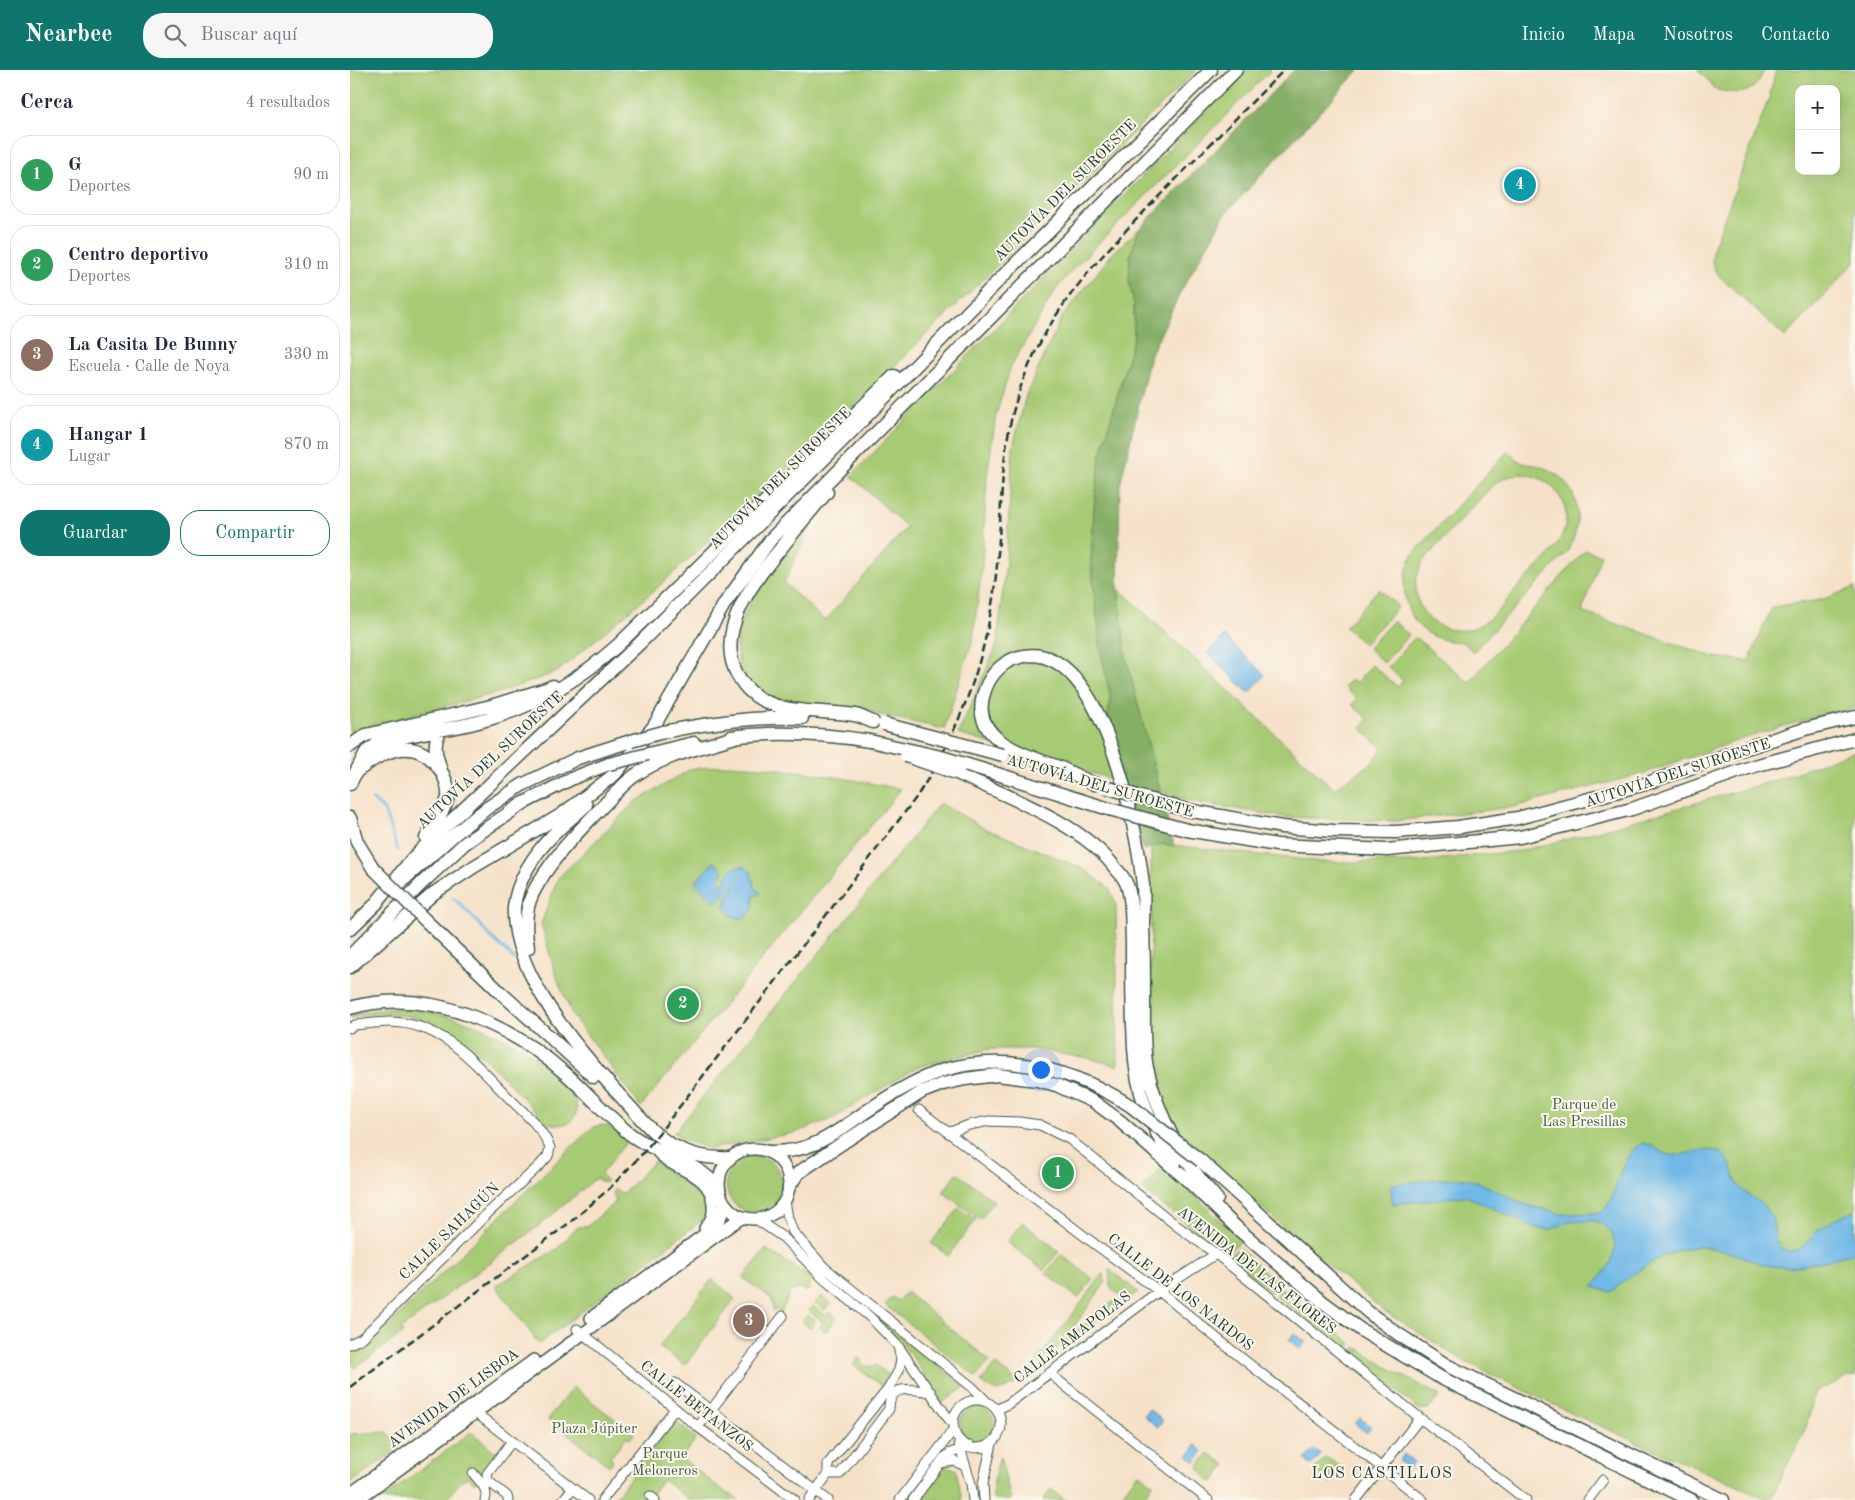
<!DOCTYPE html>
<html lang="es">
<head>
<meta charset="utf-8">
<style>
  body { margin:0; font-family:"Old Standard TT",serif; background:#f6f6f7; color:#1f2937 }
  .controls { position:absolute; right:15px; top:15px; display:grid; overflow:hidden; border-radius:10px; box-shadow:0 5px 20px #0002 }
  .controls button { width:45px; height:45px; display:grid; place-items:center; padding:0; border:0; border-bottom:1px solid #e0e1e3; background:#fff; color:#1f2937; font:25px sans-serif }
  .you { position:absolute; left:690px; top:999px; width:18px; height:18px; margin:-12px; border:4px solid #fff; border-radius:50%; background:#1a73e8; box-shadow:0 0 0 8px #1a73e833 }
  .badge { display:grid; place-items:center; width:32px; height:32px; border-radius:50%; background:#0f766e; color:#fff; font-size:16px; font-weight:700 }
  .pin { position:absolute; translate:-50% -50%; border:2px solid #fff; box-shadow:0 1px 5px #0006 }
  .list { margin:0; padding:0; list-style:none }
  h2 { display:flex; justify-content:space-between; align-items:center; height:65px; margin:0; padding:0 20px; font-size:21px }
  h2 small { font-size:16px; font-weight:400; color:#747a83 }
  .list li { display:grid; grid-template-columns:32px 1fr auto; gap:15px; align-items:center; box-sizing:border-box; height:80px; margin:0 10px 10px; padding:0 10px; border:1px solid #e0e1e3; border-radius:20px }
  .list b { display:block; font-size:19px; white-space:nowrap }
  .list p { margin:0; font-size:16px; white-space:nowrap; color:#747a83 }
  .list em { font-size:16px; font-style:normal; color:#747a83 }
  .actions { display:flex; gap:10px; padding:15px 20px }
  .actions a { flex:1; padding:11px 0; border:1px solid #0f766e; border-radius:20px; text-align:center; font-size:18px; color:#0f766e }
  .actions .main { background:#0f766e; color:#fff }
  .icon { flex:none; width:28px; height:28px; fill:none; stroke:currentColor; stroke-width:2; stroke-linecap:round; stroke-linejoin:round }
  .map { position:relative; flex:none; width:1505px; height:1430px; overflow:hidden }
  header { display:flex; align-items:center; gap:30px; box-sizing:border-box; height:70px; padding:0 25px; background:#0f766e; color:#fff }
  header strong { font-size:24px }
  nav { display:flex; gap:28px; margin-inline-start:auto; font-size:18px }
  .search { width:350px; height:45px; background:#f6f6f7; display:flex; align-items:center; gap:12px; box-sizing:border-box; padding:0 18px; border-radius:20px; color:#747a83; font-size:19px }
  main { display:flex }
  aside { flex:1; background:#fff }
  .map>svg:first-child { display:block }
  .green { fill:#a7cb74; stroke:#638454; fill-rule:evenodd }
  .forest { fill:#85af66; stroke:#52764d }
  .water { fill:#70b8e7; stroke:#487a8e }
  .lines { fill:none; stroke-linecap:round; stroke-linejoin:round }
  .stream { stroke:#70b8e7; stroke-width:2.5 }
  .minor-casing { stroke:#3f564a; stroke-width:11 }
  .major-casing { stroke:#3f564a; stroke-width:14 }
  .highway-casing { stroke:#3f564a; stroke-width:15 }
  .minor { stroke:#fff; stroke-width:9 }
  .major { stroke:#fff; stroke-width:11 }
  .highway { stroke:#fff; stroke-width:12 }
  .rail { stroke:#1f3d34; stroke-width:2.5; stroke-dasharray:8 4; stroke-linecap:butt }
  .highway-bridge-casing { stroke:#3f564a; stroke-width:15; stroke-linecap:butt }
  .highway-bridge { stroke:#fff; stroke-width:12 }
  .labels { text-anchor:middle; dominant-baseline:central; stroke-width:4; stroke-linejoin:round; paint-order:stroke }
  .street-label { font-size:15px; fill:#1f3d34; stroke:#fbf7ec }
  .park-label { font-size:15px; fill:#416044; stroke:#fbf7ec }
  .neighbourhood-label { font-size:16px; letter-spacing:1px; fill:#1f3d34; stroke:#fbf7ec }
</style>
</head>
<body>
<header>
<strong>Nearbee</strong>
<div class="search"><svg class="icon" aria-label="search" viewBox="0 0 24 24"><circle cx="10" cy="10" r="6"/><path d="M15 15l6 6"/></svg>Buscar aquí</div>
<nav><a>Inicio</a><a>Mapa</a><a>Nosotros</a><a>Contacto</a></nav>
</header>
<main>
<aside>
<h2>Cerca<small>4 resultados</small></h2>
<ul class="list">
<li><span class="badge" style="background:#2e9e5b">1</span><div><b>G</b><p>Deportes</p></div><em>90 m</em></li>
<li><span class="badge" style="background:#2e9e5b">2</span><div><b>Centro deportivo</b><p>Deportes</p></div><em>310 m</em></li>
<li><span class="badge" style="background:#8d6e63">3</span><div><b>La Casita De Bunny</b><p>Escuela · Calle de Noya</p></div><em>330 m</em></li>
<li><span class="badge" style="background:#0f9aa8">4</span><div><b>Hangar 1</b><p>Lugar</p></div><em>870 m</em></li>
</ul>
<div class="actions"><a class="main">Guardar</a><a>Compartir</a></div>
</aside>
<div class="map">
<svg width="1505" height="1430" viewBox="0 0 1505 1430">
  <rect width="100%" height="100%" fill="#fbf7ec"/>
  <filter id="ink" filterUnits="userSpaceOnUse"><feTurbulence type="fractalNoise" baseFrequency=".02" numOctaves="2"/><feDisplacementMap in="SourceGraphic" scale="10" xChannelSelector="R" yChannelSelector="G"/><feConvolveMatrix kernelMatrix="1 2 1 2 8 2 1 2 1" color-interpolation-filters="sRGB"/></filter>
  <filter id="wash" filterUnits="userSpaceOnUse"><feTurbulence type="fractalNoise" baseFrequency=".0096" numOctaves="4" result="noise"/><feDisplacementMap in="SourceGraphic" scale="20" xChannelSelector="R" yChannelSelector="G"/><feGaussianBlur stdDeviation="1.12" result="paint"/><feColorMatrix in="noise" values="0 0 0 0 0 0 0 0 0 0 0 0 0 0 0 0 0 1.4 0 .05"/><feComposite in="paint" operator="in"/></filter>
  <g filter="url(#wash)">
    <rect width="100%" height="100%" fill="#f5e1c8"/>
    <path class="green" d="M 0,0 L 847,0 L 482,357 L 307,518 L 207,602 L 151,622 L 57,646 L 0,667 Z
      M 896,0 L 921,0 L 725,197 L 706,219 L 661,296 L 646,345 L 637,406 L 632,496 L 623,569 L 594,659 L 500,638 L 440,634 L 409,623 L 398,612 L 389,594 L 386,577 L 390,554 L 405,522 L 467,441 L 434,513 L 475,551 L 557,457 L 501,406 Z
      M 1347,0 L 1414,0 C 1404,28 1387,24 1363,19 L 1361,13 Z
      M 1426,0 L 1505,0 L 1505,192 L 1435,267 L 1367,204 L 1362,192 L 1363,179 L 1419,28 ZM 1449,19 L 1486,19 L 1486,101 L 1449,101 Z
      M 789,159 L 780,186 L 779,211 L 784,235 L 784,266 L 750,388 L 744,438 L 741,491 L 751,582 L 761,629 L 757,651 L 775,713 L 608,664 L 647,575 L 656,492 L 663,377 L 676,325 L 712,247 L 762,184 Z
      M 1158,381 C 1162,385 1165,389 1170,392 C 1175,395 1186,394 1192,397 C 1230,411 1235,449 1218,481 L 1123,582 C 1120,579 1116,574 1112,572 C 1108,571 1103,572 1100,571 C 1094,570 1087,568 1081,565 C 1051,549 1048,509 1064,483 ZM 1169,404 C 1185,405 1199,410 1208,424 C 1234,461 1191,493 1167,518 C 1156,531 1143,550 1126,557 C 1107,565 1084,558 1073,541 C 1062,524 1065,508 1073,491 L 1141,417 L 1154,408 Z
      M 1235,480 L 1251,485 L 1232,542 L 1364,587 L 1399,591 L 1422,537 L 1471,530 L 1505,517 L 1505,638 L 1471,645 L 1389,670 L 1292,704 L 1163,737 L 1046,751 L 934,747 L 840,731 L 811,721 L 805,705 L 776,587 L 768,518 L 984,719 L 1022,693 L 1032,679 L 1011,658 L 1018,649 L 1002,635 L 1007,629 L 994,617 L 1002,609 L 1006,613 L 1022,595 L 1048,617 L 1053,611 L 1038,597 L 1065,567 L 1119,613 Z
      M 1029,519 L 1048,537 L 1014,574 L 995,557 Z
      M 1043,551 L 1059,565 L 1034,593 L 1018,578 Z
      M 1505,681 L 1505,1307 L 1498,1307 L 1465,1322 L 1456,1357 L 1420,1430 L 1225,1345 L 1116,1292 L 1034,1241 L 938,1161 L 824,1060 L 803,1006 L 799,929 L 801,865 L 801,777 L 813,774 L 973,792 L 1064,792 L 1169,781 L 1230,766 L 1423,711 Z
      M 378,695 C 436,697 493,708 551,719 L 291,1037 L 222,945 L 207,908 L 191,854 L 208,808 L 285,732 L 341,699 Z
      M 590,733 L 634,758 L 732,798 L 759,818 L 766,833 L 768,996 L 739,988 L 680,979 L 639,979 L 567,997 L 482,1049 L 444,1063 L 360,1079 L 334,1070 L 324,1063 Z
      M 36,939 C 111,938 169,970 225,1018 L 222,1022 C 235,1044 220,1062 196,1052 C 136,991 96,928 0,948 L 0,945 L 16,941 Z
      M 253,1055 L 258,1056 L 278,1070 L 251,1104 L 257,1111 L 254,1113 L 246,1108 L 190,1155 L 51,1259 L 53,1263 L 5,1298 L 2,1293 L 3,1291 L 0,1289 L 0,1280 L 16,1277 L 239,1060 L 246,1056 Z
      M376 1114a28 28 0 1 1 56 0a28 28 0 1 1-56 0Z
      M 304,1091 L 356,1132 C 359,1139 359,1142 355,1148 L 189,1274 L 146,1216 L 208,1178 L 226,1158 L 239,1155 L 266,1131 L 262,1122 L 265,1119 L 273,1124 Z
      M 814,1094 L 864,1145 L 893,1170 L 875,1184 L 792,1119 Z
      M 607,1103 L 644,1131 L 630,1150 L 593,1122 Z
      M 609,1138 L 626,1150 L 598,1186 L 581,1173 Z
      M 672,1152 L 709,1181 L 694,1200 L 657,1172 Z
      M 889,1178 L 928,1214 L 922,1222 L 877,1187 Z
      M 416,1179 L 463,1209 L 457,1222 L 452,1218 L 440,1222 L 432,1241 L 423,1240 L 422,1229 L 393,1208 Z
      M 711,1184 L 743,1209 L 728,1228 L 696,1203 Z
      M 759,1199 L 788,1222 L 780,1227 L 769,1225 L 760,1217 Z
      M 754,1203 L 755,1213 L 722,1259 L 724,1262 L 748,1243 L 751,1247 L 682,1297 Z
      M 362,1209 L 385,1229 L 335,1295 L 309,1277 Z
      M 932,1218 L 1001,1273 L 996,1280 L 926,1226 Z
      M 556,1222 L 640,1291 L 626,1307 L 535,1235 L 542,1227 L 549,1231 Z
      M 471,1226 L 481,1233 L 475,1240 L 465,1233 Z
      M 767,1229 L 771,1233 L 756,1244 L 752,1240 Z
      M 463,1236 L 477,1246 L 480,1242 L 487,1247 L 476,1262 L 469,1257 L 473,1252 L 459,1241 Z
      M 457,1245 L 466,1251 L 461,1258 L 452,1252 Z
      M 527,1247 L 615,1317 L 592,1333 L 567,1293 L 552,1274 L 525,1248 Z
      M 1006,1277 L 1035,1296 L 1090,1326 L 1078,1339 L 1069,1339 L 1000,1284 Z
      M 508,1287 L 513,1290 L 511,1293 C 515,1297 520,1297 525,1295 L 539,1305 L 531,1315 L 503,1295 Z
      M 645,1294 L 668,1312 C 650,1322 647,1324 631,1312 Z
      M 223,1317 L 284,1364 L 280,1369 L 276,1367 L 260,1388 L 263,1391 L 259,1396 L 198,1349 Z
      M610 1354a17 17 0 1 1 34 0a17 17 0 1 1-34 0Z
      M 325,1351 L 346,1369 L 331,1388 L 379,1425 L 380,1423 L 389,1430 L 340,1430 L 313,1410 L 297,1430 L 263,1430 Z
      M 37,1362 L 49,1378 L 0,1414 L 0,1364 Z
      M 121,1362 L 148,1384 L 125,1413 L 117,1407 L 111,1411 L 96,1430 L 20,1430 L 29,1423 L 32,1429 Z
      M 859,1383 L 876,1395 L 863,1413 L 854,1405 L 848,1395 Z
      M 650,1386 L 661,1430 L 643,1430 L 644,1408 Z
      M 976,1387 L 992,1398 L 981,1413 L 964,1400 Z
      M 595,1396 L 606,1399 L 612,1430 L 572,1430 Z
      M 788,1403 L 803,1414 L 791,1430 L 779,1430 L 772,1424 Z
      M 701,1419 L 716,1430 L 693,1430 Z"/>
    <path class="forest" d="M 944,0 L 1009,0 L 876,143 L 831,221 L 800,286 L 770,415 L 768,518 L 776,587 L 824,776 L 813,774 L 793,780 L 757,651 L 761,629 L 751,582 L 741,491 L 744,438 L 750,388 L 784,266 L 784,235 L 779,211 L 780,186 L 789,159 Z"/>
    <path class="water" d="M 874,566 L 915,605 L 899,623 L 857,583 Z
      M 364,792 L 374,801 L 369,809 L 371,814 L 376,811 L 377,805 L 383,798 L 393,796 L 401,802 L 405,818 L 411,823 L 404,826 C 403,830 404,834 403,838 C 396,859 360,844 384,818 L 383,816 L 366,833 L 345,812 Z
      M 1293,1073 C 1303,1074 1310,1083 1320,1085 C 1339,1087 1364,1070 1378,1090 C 1384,1098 1383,1109 1390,1117 C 1400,1128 1415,1133 1421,1146 C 1426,1155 1423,1167 1428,1175 C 1432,1180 1439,1182 1445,1180 C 1455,1179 1458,1169 1465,1163 C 1476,1153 1491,1146 1505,1141 L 1505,1185 L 1500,1184 C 1473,1191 1448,1200 1421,1196 C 1406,1194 1392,1185 1377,1182 C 1368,1180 1356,1176 1347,1177 C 1316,1179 1283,1203 1261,1222 L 1243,1217 L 1261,1193 L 1265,1177 L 1262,1163 L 1252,1154 L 1244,1151 L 1221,1151 L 1199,1160 L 1183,1157 L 1116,1126 L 1043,1134 L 1040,1115 C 1058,1113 1106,1105 1121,1110 C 1140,1115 1157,1128 1177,1135 C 1186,1139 1203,1139 1210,1144 L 1249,1143 C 1269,1136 1264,1086 1293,1073 Z
      M 704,1092 L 722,1107 L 716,1116 L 696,1102 Z
      M 944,1263 L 956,1272 L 950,1279 L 939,1270 Z
      M 799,1339 L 813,1351 L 808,1357 L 794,1346 Z
      M 1010,1348 L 1021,1357 L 1017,1363 L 1005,1354 Z
      M 846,1375 L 853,1381 L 845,1392 L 838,1386 Z
      M 964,1379 L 971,1385 L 962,1395 L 955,1390 Z
      M 1054,1384 L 1064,1392 L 1059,1399 L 1049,1391 Z"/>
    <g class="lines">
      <path class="stream" d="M 22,729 L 34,740 L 48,781
        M 103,828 C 117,839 127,852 139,865 C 147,873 157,881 165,890"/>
    </g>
  </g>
  <g filter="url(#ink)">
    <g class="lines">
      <defs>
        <path id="minor" d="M 0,958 L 5,955 C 17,954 28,952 40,952 C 94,953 124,993 159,1028 C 174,1043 193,1058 200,1078 L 198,1086 L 190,1095 L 138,1143 L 12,1268 L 0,1274
          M 569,1040 L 746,1175 L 809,1221 L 880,1279 L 1073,1430
          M 598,1063 L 619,1055 L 639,1051 L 669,1052 L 690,1055 L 719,1069 L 827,1156 L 866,1184 L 1070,1348 L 1176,1430
          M 435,1131 L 438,1148 L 443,1162 L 474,1197 L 622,1317 L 637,1332
          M 406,1149 L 434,1168 L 474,1209 L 521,1248 L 548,1276 L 603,1355
          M 227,1259 L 348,1357 L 445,1430
          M 548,1276 L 551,1289 L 549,1300 L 538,1319 L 478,1394 L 478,1404 L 490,1404 L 539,1339 C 539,1312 563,1320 581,1322
          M 699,1303 L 858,1430
          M 325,1313 L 478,1430
          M603 1354a24 24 0 1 1 48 0a24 24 0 1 1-48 0Z
          M 646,1340 L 658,1334 L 809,1221 L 866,1184
          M 126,1343 L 238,1430
          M 348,1357 L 433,1246
          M 609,1374 L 621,1414 L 623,1430
          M 591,1393 L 604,1391 L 615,1396
          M 123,1403 C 130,1412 139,1419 135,1430
          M 300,1426 L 305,1430
          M 158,1430 L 157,1426 L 138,1411 L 137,1404 L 162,1371
          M 213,1430 L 222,1419
          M 252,1430 L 325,1339
          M 459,1430 L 478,1404
          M 550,1430 L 595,1371 L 604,1358
          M 563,1430 L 594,1388 L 601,1383 L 620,1376
          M 634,1430 L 633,1414 L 642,1373
          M 1006,1430 L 1070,1348
          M 1238,1430 L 1253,1410"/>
        <path id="major" d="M 305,1078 C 321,1103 359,1099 363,1133 C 364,1144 362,1150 355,1158
          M369 1114a35 35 0 1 1 70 0a35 35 0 1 1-70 0Z
          M 241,1248 L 355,1164 L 370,1149 L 375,1135
          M 0,1424 L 184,1290
          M 7,1430 L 382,1154 L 393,1147"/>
        <path id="highway" d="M 477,422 C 463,438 449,455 436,472 C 408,506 362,560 388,606 C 395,618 406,628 419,633 C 446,644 477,640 505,645 C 511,646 517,650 523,652
          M 313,662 C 359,653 404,646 452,648
          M 381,667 C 427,661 474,664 520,671
          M 0,676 L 16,665 L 141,636 L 196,619 L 203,616
          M 298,684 L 344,673
          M 90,697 C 85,682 83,673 91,659
          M 10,699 C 36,679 66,666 89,698 C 95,706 99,718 98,727 C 96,739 82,758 76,768
          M 644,703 L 759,739
          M 609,704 C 658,727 733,754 766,799 C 770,803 775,810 777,815 C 783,832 781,853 782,871 C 782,906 782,942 784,977 C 786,1023 800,1056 825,1093
          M 0,714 L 16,682 L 27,674 C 64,662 103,660 139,649 C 188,635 230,609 268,575 L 544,306
          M 745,714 C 733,709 722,703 711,698 C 677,685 616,670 635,620 C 641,602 656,589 674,586 C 753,573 787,760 793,815 C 794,829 793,843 793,857 C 794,883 794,910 794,936 C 794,957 793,978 797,998 C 808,1047 833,1092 867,1129
          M 236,735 C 225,746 212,755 202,766 C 184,784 166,812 164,838 C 161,904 231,983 273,1029 C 288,1045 302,1064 322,1075 C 341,1086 359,1089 380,1088
          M 837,740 L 932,757 L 984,761 L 1046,762 L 1108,757 L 1168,748 L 1295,714 L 1393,679 L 1455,659 L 1505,647
          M 0,748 L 7,772 L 23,798
          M 837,760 L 927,775 L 1037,780 L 1170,767 L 1282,739 L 1404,696 L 1505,669
          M 50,813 L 106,763 L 137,738 L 172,715 L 228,688 L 281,671
          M 22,838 L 62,789 L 85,766 L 290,573 L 499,364 L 651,208 L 861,0
          M 75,850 L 150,922 L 244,1007
          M 0,859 L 27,833
          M 178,878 C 175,862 175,840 182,825 C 198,792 226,764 251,738 C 262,727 272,715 284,706 C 314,685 354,677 388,666
          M 0,886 L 72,813 L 115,773 L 172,734 L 223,708 L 259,694
          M 0,897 L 84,823 L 125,796 L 211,745 L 265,704 L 304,656 L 375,533 L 421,469 L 886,0
          M 0,938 C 77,916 159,954 216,1004 C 238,1023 257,1046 280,1064 C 308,1086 348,1090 369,1119
          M 419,1082 C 466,1083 486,1061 523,1037 C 545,1022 569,1008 594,1000 C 658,981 726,1001 781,1036
          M 851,1091 L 1018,1242 L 1048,1264 L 1098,1296 L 1373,1430
          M 439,1117 L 448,1103 L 494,1072 L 572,1022 L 593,1014 L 615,1009 L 647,1005 L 687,1010 L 706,1015 L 744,1032 L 770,1051 L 835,1108 L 888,1159 L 973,1232 L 1011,1260 L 1091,1308 L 1341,1430"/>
      </defs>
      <use href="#minor" class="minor-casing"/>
      <use href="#major" class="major-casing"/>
      <use href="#highway" class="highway-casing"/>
      <use href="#minor" class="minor"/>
      <use href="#major" class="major"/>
      <use href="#highway" class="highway"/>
      <path class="rail" d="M 0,1317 L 223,1150 L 260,1118 L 294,1082 L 317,1053 L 565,729 C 613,657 639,582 647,495 C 652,442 650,387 665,335 C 690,246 749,188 811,124 C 852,83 893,41 934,0"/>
      <defs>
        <path id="highway-bridge" d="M 534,654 L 653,685
          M 281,671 L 313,662
          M 520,671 L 591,687 L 644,703
          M 556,686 L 609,704
          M 259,694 L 298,684
          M 755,717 L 837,740
          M 759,739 L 837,760
          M 23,798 L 75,850
          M 781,1036 L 851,1091"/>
      </defs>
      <use href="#highway-bridge" class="highway-bridge-casing"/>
      <use href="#highway-bridge" class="highway-bridge"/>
    </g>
  </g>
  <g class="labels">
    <g class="street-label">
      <text transform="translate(716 121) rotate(-45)">AUTOVÍA DEL SUROESTE</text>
      <text transform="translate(431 409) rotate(-45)">AUTOVÍA DEL SUROESTE</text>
      <text transform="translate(141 691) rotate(-43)">AUTOVÍA DEL SUROESTE</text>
      <text transform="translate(1328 704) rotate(-18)">AUTOVÍA DEL SUROESTE</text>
      <text transform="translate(750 717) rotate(16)">AUTOVÍA DEL SUROESTE</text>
      <text transform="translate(100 1162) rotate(-44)">CALLE SAHAGÚN</text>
      <text transform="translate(906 1201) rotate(38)">AVENIDA DE LAS FLORES</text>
      <text transform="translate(830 1223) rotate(38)">CALLE DE LOS NARDOS</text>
      <text transform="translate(723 1268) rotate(-37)">CALLE AMAPOLAS</text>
      <text transform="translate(104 1329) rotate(-36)">AVENIDA DE LISBOA</text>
      <text transform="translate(346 1337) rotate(38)">CALLE BETANZOS</text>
    </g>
    <g class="park-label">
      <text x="1234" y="1035">Parque de<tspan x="1234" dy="17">Las Presillas</tspan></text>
      <text x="244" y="1359">Plaza Júpiter</text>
      <text x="315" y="1384">Parque<tspan x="315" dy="17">Meloneros</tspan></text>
    </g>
    <g class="neighbourhood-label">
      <text x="1032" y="1404">LOS CASTILLOS</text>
    </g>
  </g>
</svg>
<div class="controls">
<button>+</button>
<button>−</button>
</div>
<div class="you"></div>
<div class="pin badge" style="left:708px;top:1103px;background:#2e9e5b">1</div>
<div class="pin badge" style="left:333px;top:934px;background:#2e9e5b">2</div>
<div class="pin badge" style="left:399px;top:1251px;background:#8d6e63">3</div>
<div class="pin badge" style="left:1170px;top:115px;background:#0f9aa8">4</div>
</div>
</main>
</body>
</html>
